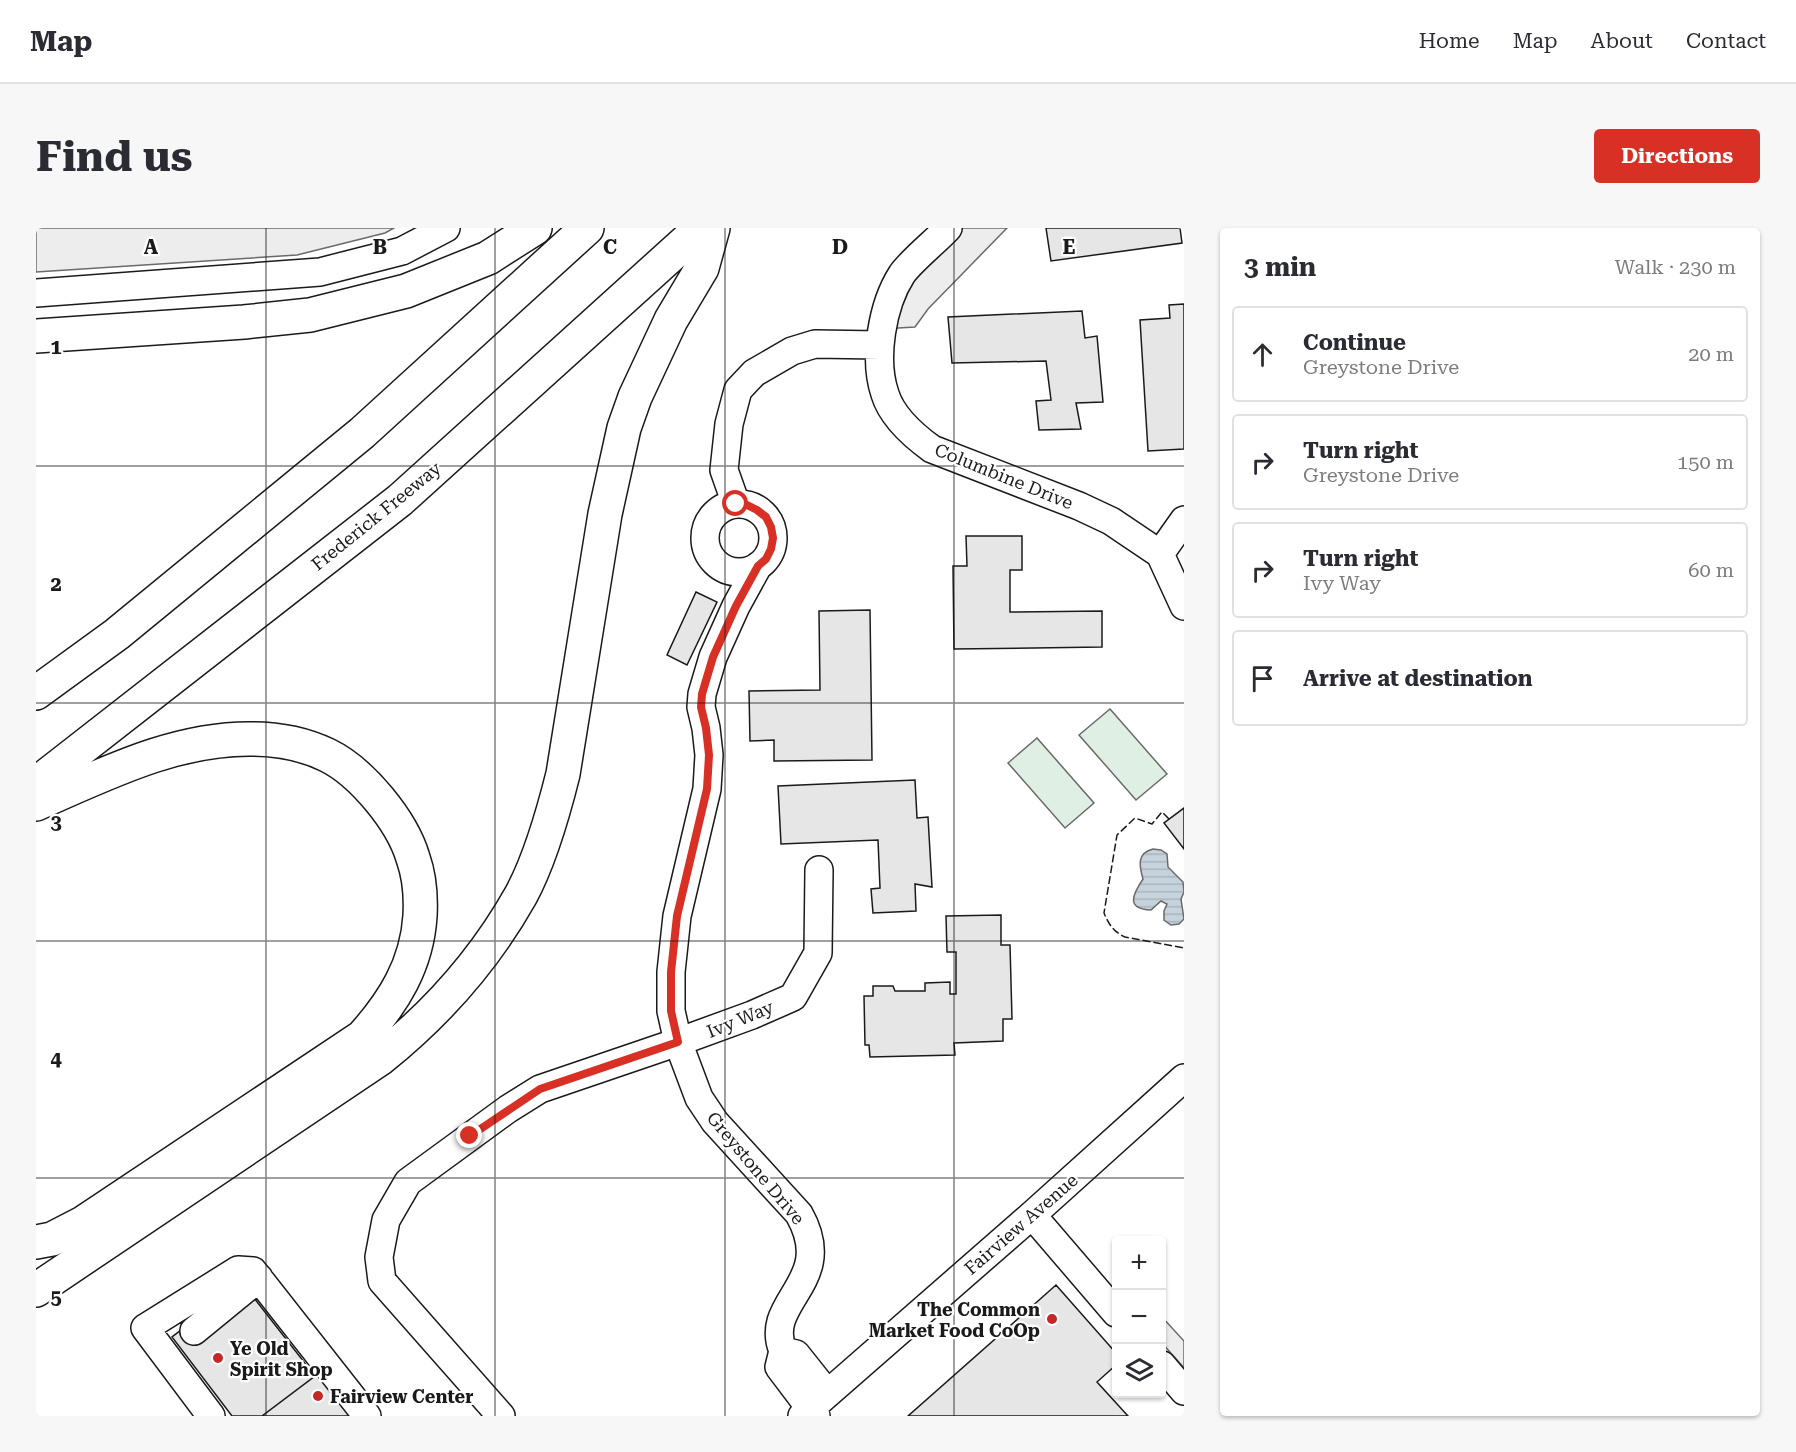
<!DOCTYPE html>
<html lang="en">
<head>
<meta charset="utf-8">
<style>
  body { margin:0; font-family:"Roboto Serif",serif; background:#f7f7f7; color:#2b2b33 }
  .controls { position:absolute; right:18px; bottom:18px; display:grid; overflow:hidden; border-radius:6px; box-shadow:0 2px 4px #0004 }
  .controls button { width:54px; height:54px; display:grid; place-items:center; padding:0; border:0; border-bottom:2px solid #e1e1e2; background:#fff; color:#2b2b33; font:30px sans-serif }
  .stop { position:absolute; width:18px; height:18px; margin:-14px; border:4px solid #d93025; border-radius:50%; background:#fff }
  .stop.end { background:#d93025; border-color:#fff; box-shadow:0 2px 6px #0008 }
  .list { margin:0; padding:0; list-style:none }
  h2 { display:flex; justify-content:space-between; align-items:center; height:78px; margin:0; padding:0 24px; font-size:26px }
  h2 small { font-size:20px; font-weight:400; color:#7c7c81 }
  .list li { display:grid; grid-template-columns:39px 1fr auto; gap:18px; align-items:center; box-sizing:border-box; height:96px; margin:0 12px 12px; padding:0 12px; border:2px solid #e1e1e2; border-radius:6px }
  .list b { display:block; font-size:22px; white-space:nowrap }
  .list p { margin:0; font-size:20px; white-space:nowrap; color:#7c7c81 }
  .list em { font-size:20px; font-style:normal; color:#7c7c81 }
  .icon { flex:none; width:33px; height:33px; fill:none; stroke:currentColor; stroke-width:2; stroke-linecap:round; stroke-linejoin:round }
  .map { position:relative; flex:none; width:1148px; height:1188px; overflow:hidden; border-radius:6px }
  header { display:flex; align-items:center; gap:36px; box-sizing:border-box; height:84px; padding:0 30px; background:#fff; border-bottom:2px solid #e1e1e2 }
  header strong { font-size:28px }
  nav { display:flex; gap:33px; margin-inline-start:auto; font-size:21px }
  .intro { display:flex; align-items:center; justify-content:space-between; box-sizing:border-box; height:144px; padding:0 36px }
  h1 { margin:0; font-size:42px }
  .button { padding:15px 27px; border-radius:6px; background:#d93025; color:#fff; font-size:21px; font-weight:700 }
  main { display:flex; gap:36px; padding:0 36px }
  aside { flex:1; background:#fff; border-radius:6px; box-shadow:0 2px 4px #0004 }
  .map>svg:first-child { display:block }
  .park { fill:#e0efe3; stroke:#6a6a6a; stroke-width:1.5 }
  .parking { fill:#ededed; stroke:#6a6a6a; stroke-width:1.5 }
  .water { fill:url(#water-rules); stroke:#6a6a6a; stroke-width:1.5 }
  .building { fill:#e6e6e6; stroke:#1a1a1a; stroke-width:1.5 }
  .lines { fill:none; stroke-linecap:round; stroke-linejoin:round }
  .minor-casing { stroke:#1a1a1a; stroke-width:30 }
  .highway-casing { stroke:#1a1a1a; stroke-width:36 }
  .minor { stroke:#fff; stroke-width:27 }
  .highway { stroke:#fff; stroke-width:33 }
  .fence { stroke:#1a1a1a; stroke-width:1.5; stroke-dasharray:8 3; stroke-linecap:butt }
  .route { stroke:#d93025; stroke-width:8 }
  .grid { fill:none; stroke:#1a1a1a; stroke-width:1.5; stroke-opacity:0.55 }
  .poi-dot { fill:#c62828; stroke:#fff; stroke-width:2 }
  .labels { text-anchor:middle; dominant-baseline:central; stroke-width:4.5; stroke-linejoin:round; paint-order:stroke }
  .street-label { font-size:18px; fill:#1a1a1a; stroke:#fff }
  .poi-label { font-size:18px; font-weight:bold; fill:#1a1a1a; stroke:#fff; text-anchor:start }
  .grid-label { font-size:20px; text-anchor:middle; font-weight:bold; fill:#1a1a1a; stroke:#fff; stroke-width:4.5; stroke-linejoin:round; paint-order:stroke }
</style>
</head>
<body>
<header>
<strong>Map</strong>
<nav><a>Home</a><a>Map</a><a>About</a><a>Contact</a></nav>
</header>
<div class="intro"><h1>Find us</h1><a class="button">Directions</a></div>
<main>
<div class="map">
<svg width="1148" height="1188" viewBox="0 0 1148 1188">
  <defs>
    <pattern id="water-rules" width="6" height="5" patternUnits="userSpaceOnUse" patternTransform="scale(1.5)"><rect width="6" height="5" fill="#c6d2dc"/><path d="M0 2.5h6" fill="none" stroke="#aab4bc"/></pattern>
  </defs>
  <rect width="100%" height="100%" fill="#fff"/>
  <path class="park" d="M 1074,481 L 1131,546 L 1100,572 L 1043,507 Z
    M 1001,510 L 1058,575 L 1029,600 L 972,535 Z"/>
  <path class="parking" d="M 0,0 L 358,0 L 349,5 L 261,27 L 0,44 Z
    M 912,0 L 971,0 L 892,81 L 879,99 L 846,101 Z
    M 1126,1089 L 1148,1113 L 1148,1140 L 1126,1115 Z"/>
  <path class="water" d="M 1117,621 L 1125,622 L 1131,626 L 1132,639 L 1147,654 L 1148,664 L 1145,671 L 1148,691 L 1143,696 L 1135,697 L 1128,692 L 1128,683 L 1131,676 L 1125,673 L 1115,682 C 1089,681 1097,666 1107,651 C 1103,637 1101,625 1117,621 Z"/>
  <path class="building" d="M 1010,0 L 1144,0 L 1146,15 L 1015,33 Z
    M 1148,76 L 1148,221 L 1112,223 L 1104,92 L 1134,90 L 1133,77 Z
    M 1046,83 L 1049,110 L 1061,108 L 1067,174 L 1040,175 L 1045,201 L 1003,202 L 1000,173 L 1015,172 L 1010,133 L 916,135 L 912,89 Z
    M 930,308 L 986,308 L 986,342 L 974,342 L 974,384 L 1066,383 L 1066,419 L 918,421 L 917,338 L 931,338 Z
    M 660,364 L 681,374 L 651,437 L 631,427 Z
    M 834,382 L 836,532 L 738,533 L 738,512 L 714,513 L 713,463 L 784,462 L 783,383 Z
    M 879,552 L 881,590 L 892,589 L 896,659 L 879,656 L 880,683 L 837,685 L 835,661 L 844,660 L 842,612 L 745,616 L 742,558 Z
    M 1148,580 L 1148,621 L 1128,595 Z
    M 965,687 L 965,717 L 974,717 L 976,791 L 967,791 L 967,813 L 918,815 L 919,827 L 834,829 L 833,817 L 829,817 L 828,768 L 837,768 L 837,758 L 857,758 L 859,763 L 889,763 L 889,755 L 914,754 L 914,766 L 920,766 L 920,724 L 911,724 L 910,688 Z
    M 1020,1057 L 1080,1125 L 1080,1137 L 1061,1154 L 1092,1188 L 872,1188 Z
    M 218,1070 L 279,1148 L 226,1188 L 196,1188 L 136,1109 L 153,1096 Z
    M 290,1140 L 327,1188 L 226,1188 L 279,1148 Z"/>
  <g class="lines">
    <defs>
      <path id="minor" d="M 912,0 C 900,13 875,33 866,46 C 846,77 837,131 849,166 C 856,189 878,208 896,221 L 1043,278 L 1075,293 L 1124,326 L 1148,378
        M 0,65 L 284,44 L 366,23 L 410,0
        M 700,276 L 688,242 L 693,196 L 702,162 L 718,145 L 756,123 L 779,116 L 844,117
        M669 310a34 34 0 1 1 68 0a34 34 0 1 1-68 0Z
        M 1124,326 L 1148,292
        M 722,338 L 700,378 L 677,429 L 666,466 L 665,479 L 670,500 L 673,527 L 671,561 L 641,688 L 635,744 L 635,783 L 642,814 L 663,870 L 679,894 L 763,986 C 802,1055 726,1072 747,1123
        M 996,987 L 1080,1085
        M 158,1103 L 223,1050
        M 1126,1137 L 1148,1163
        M 175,1188 L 109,1100 L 202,1042 L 217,1043 L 331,1188
        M 465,1188 L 346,1053 L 343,1029 L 350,992 L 372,954 L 472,881 L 504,861 L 642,814 L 716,787 L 757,769 L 782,725 L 783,642
        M 766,1188 L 996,987 L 1148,850
        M 780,1188 L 743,1139 L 747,1123 L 760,1126 L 791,1165"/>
      <path id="highway" d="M 0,108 L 208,94 L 274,87 L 370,63 L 452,30 L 499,0
        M 0,465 L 81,406 L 326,205 L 551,0
        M 0,556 L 364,272 L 665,0
        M 0,576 C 69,546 139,510 216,511 C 241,511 268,516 291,527 C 326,544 366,593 377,630 C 383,647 385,670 384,688 C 381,737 357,775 326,809 L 47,995 L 16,1011 L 0,1014
        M 0,1062 L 345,830 C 401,785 449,731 485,667 C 504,632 517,586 527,546 L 569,286 L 588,200 L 599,169 L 635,92 L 666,40 L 677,0"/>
    </defs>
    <use href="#minor" class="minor-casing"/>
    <use href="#highway" class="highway-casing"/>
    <use href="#minor" class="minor"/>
    <use href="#highway" class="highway"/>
    <path class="fence" d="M 1133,591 L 1126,584 L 1116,596 L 1099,590 L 1081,607 L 1068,685 C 1073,697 1078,704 1089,709 L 1148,720"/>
  </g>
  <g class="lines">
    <path class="route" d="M 434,908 L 504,861 L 642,814 L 635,783 L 635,744 L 641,688 L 671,561 L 673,527 L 670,500 L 665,479 L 666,466 L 677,429 L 700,378 L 722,338 L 730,331 L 735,321 L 737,310 L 735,299 L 730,289 L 721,282 L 711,277 L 700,276"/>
  </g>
  <path class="grid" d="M 230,0 L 230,1188M 459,0 L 459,1188M 689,0 L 689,1188M 918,0 L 918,1188M 0,238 L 1148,238M 0,475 L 1148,475M 0,713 L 1148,713M 0,950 L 1148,950"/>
  <g class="poi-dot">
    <circle cx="1016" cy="1091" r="6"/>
    <circle cx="182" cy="1130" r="6"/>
    <circle cx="282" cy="1168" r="6"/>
  </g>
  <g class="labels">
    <g class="street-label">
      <text transform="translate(968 248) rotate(22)">Columbine Drive</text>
      <text transform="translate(340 288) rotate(-39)">Frederick Freeway</text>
      <text transform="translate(704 791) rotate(-22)">Ivy Way</text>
      <text transform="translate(720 940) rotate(50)">Greystone Drive</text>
      <text transform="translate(985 996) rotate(-41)">Fairview Avenue</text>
    </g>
    <g class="poi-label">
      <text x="1004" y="1081" text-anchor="end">The Common<tspan x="1004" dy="21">Market Food CoOp</tspan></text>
      <text x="194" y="1120">Ye Old<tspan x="194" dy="21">Spirit Shop</tspan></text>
      <text x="294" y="1168">Fairview Center</text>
    </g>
  </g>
  <g class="grid-label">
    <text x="115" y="26">A</text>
    <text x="344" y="26">B</text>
    <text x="574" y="26">C</text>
    <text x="804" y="26">D</text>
    <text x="1033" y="26">E</text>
    <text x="20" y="126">1</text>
    <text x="20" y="363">2</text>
    <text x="20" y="601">3</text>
    <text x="20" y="838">4</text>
    <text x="20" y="1076">5</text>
  </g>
</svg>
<div class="controls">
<button>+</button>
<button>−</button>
<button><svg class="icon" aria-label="layers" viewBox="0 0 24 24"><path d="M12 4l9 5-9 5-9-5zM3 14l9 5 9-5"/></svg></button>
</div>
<div class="stop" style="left:700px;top:276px"></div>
<div class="stop end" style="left:434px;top:908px"></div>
</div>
<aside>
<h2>3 min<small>Walk · 230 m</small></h2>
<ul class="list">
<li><svg class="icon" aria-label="ahead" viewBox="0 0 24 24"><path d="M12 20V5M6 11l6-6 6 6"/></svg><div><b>Continue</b><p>Greystone Drive</p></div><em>20 m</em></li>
<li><svg class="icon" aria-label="right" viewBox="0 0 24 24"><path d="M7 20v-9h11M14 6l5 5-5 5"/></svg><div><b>Turn right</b><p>Greystone Drive</p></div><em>150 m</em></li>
<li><svg class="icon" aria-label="right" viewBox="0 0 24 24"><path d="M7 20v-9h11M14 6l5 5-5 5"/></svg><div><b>Turn right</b><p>Ivy Way</p></div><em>60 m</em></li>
<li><svg class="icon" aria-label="arrive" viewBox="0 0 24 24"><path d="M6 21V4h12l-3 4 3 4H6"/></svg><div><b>Arrive at destination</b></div></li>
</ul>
</aside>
</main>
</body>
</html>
